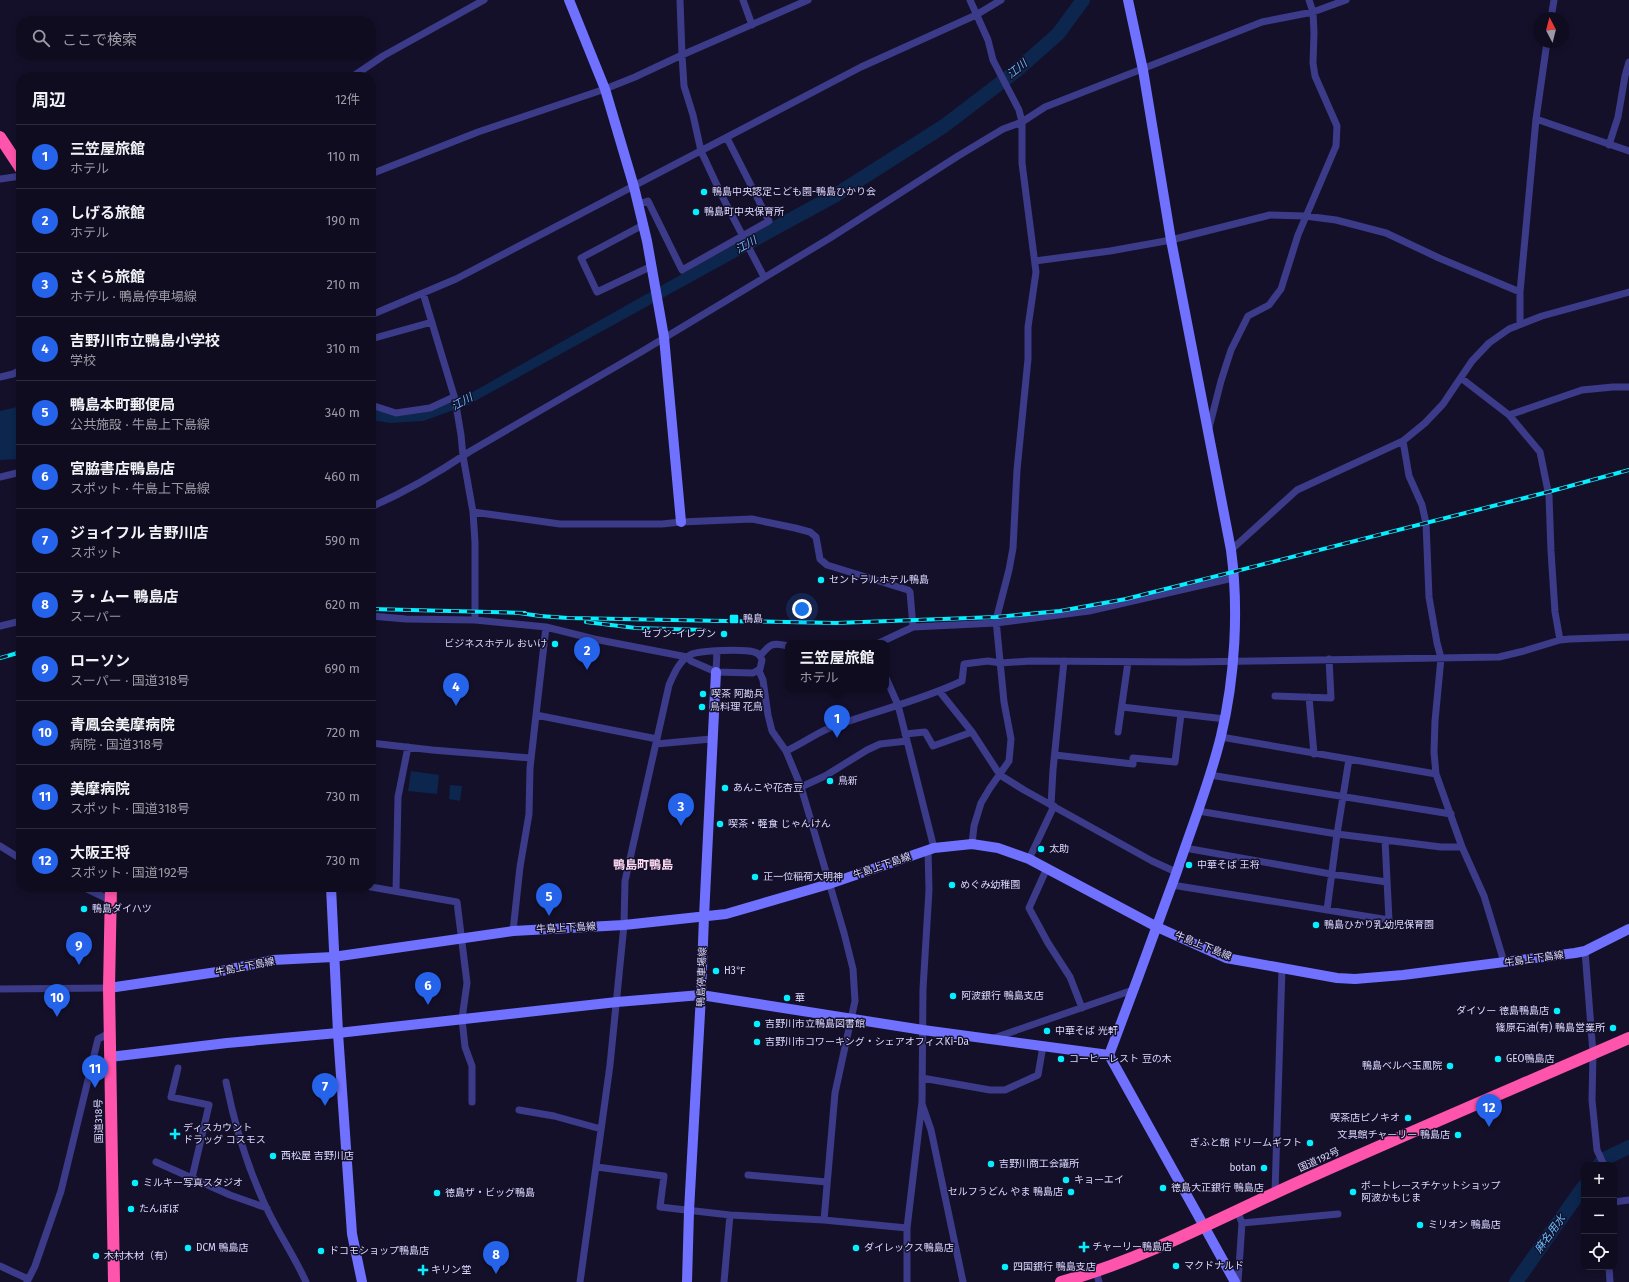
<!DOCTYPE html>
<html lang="ja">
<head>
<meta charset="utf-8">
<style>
  body { margin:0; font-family:"Fira Sans","Noto Sans JP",sans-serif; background:#1d1a2d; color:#f1f3f6 }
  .controls { position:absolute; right:12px; bottom:12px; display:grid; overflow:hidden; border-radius:8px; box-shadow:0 2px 6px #0003 }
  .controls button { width:36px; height:36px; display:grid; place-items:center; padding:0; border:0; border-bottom:1px solid #2f2c3e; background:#0f0c20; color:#f1f3f6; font:20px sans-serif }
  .compass { position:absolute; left:1533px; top:12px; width:36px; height:36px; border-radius:50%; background:#0f0c20; box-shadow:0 2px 6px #0003; rotate:353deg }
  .you { position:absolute; left:802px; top:609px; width:14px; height:14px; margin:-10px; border:3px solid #fff; border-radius:50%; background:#1a73e8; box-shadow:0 0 0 6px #1a73e833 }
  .badge { display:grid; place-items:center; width:26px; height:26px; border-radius:50%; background:#2563eb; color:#fff; font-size:13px; font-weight:700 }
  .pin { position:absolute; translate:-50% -33px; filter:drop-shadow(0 1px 2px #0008) }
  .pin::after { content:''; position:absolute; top:21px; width:14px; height:12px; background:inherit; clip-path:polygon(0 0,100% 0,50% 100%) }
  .popup { position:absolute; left:785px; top:640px; width:104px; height:52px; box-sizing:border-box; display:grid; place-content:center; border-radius:8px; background:#0f0c20; filter:drop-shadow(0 1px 3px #0005); font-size:13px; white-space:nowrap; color:#9b9ba5 }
  .popup b { font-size:15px; color:#f1f3f6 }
  .popup::after { content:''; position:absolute; left:50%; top:100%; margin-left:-8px; border:8px solid transparent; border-top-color:#0f0c20 }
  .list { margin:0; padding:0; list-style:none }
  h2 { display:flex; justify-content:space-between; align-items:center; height:52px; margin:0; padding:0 16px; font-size:17px }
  h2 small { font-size:13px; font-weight:400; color:#9b9ba5 }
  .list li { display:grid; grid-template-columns:26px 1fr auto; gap:12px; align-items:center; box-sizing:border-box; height:64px; padding:0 16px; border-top:1px solid #2f2c3e }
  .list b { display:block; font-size:15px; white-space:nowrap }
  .list p { margin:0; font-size:13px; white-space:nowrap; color:#9b9ba5 }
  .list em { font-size:13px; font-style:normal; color:#9b9ba5 }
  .icon { flex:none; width:22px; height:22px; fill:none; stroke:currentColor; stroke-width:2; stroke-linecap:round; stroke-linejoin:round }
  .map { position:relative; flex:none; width:1629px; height:1282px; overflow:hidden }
  .search { position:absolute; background:#0f0c20; box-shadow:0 2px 6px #0003; left:16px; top:16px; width:360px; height:44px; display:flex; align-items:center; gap:10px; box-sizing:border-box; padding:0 14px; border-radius:16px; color:#9b9ba5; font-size:15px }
  .panel { position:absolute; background:#0f0c20; box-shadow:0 2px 6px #0003; left:16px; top:72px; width:360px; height:820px; border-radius:16px }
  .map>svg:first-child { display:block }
  .water { fill:#0c264d }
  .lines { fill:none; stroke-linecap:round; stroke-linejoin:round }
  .river { stroke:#0c264d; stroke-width:14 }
  .street { stroke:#3b3b89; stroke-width:7 }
  .secondary { stroke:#7072ff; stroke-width:10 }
  .highway { stroke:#ff54ac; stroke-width:12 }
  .rail-casing { stroke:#05efff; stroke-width:4 }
  .rail { stroke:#14102a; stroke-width:2.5; stroke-dasharray:8; stroke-linecap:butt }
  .poi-dot { fill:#05efff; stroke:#14102a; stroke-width:1.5 }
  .labels { text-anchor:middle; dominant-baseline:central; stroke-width:3; stroke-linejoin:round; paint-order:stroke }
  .poi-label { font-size:10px; fill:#dcd9ff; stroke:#14102a; text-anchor:start }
  .street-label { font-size:10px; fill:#dcd9ff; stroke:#14102a }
  .water-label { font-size:11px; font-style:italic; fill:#67beff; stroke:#14102a }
  .quarter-label { font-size:12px; font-weight:bold; fill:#ffdbf3; stroke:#14102a }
</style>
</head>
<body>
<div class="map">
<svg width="1629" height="1282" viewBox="0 0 1629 1282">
  <rect width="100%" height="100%" fill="#14102a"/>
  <path class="water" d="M 762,229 L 764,242 L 468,405 L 423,421 L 390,423 L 371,420 L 371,409 L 399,416 L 426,412 L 462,398 Z
    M 21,406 L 21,459 L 0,460 L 0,411 Z
    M 411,771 L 439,775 L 437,794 L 408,791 Z
    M 450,785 L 462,786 L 460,801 L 449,799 Z"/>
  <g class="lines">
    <path class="river" d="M 746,244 L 834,196 L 944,126 L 1016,71 L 1058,34 L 1083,0
      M 1599,1165 L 1604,1159 L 1629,1147
      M 1516,1282 L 1584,1186"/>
    <path class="street" d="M 680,0 L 682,55 L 684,86 L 693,115 L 701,151 L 722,196 L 764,277
      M 743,0 L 752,25
      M 970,0 L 988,40 L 993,60 L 1019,110 L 1022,122 L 1022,163 L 1036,272 L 1028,327 L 1028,359 L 1017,470 L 1013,548 L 1009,570 L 996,620 L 1004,702 L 1011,739 L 1009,761 L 990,788 L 981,803 L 974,826 L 972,844
      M 1551,18 L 1554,0
      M 352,77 L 383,56 L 484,0
      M 1536,119 L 1629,151
      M 1609,145 L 1618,117 L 1625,76 L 1629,62
      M 371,174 L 478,132 L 605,89 L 635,77 L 682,55 L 808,0
      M 0,179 L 21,176
      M 638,204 L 648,201 L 682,270 L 769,221 L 727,138
      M 643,225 L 581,258 L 597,292 L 652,266
      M 1035,261 L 1110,251 L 1171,240 L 1270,215 L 1305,216 L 1336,220 L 1386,233 L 1439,258 L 1520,292
      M 423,293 L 455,399 L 461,435 L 463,456 L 473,512 L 475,542 L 475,620
      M 371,315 L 456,279 L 861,67 L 976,15 L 1001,0
      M 1520,324 L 1520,292 L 1536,119 L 1547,42
      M 371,339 L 432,322
      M 0,377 L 13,374 L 21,370
      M 1461,378 L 1509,415 L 1540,452 L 1549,496 L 1551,551 L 1555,612 L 1560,640
      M 371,405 L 396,413 L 430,408 L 454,397
      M 1509,415 L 1582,390 L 1613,387 L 1629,387
      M 1209,428 L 1221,381 L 1231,350 L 1248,316 L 1269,305 L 1281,289 L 1298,235 L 1336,146 L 1337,126 L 1315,76 L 1313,63 L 1314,33 L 1313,12 L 1309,0
      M 1403,441 L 1409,476 L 1422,505 L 1426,523 L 1429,597 L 1437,643 L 1441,658 L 1435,721 L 1434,752 L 1436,774 L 1462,847 L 1484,896 L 1504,962
      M 0,477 L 21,472
      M 371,507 C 405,492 438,473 469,452 L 641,352 L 830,238 L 958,156 L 1003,129 L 1022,122 L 1045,107 L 1262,22 L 1313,12 L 1346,0
      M 473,512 L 560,524 L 662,524 L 681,522 L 752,519 L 795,528 L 810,532 L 816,537 L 820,559 L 827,565 L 908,590 L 910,592 L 913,627 L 879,643
      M 1231,550 L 1297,490 L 1403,441 L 1425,423 L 1443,404 L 1472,361 L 1489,343 L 1509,329 L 1542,316 L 1629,292
      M 371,616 L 406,619 L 475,620 L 546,627 L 594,639 L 687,657 L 691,661 L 716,672 L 753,673 L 760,669 L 762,660 C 761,656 758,653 754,652 C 745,649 698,650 690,655 C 679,661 674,674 669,685 L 625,881 L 624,925 L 610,1065 L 580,1282
      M 0,626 L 21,621
      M 913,627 L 996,623 L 1089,611 L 1233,578
      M 760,656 C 770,644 772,642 788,646
      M 759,671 L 763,680 L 768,715 L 772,731 L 786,751 L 801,787 L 844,933 L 853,969 L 855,1001 L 835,1093 L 824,1220
      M 716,672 L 717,651
      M 886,678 L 898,705 L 934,848
      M 940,692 L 972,732 L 1000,775 L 1024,790 L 1152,861 L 1176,872
      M 1275,696 L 1331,698 L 1329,659
      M 1309,697 L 1314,754
      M 1122,707 L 1225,719
      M 536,715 L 657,739
      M 1118,732 L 1128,662
      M 905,734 L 925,732 L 933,746 L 972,732
      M 1221,737 L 1436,774
      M 371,743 L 432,750 L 531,758
      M 656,744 L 711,739
      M 786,751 C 802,744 816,733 832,727 C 875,711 920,701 962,681 L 964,664 L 988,661 L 1001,663 L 1031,661 L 1186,662 L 1499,657 L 1524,651 L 1560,640 L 1570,639 L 1629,637
      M 1055,755 L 1133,764 L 1133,758 L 1175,762 L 1181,714
      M 1210,775 L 1451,814
      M 801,787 L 825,776 L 867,750 L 880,744 L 907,741
      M 1051,805 L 1053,770 L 1064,661
      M 1198,811 L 1337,834 L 1441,847 L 1462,847
      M 0,846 L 21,859
      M 1185,848 L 1331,874 L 1387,882
      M 1029,859 L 1054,806
      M 1047,868 L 1029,908 L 1048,943 L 1070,977 L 1082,1008
      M 1172,885 L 1389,920 L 1385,840
      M 83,887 L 110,900
      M 371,887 L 457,902 L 467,983 L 462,1019 L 465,1047 L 472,1066 L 472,1102
      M 396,891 L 398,797 L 408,747
      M 1327,910 L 1337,834 L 1349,759
      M 513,931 L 520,867 L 529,814 L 530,768 L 546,627
      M 1585,951 L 1593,1053 L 1592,1100 L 1597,1150 L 1604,1165
      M 0,989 L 109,988
      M 994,1038 L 1133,990
      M 178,1068 L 171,1097 L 209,1105 L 192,1178
      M 922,1078 L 990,1090 L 1005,1090 L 1038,1075 L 1043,1046
      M 226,1082 C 234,1122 245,1160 262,1198 C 274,1227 293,1253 306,1282
      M 922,1104 L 931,1130 L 963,1282
      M 519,1110 L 554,1116 L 601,1129
      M 156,1162 L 230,1195 L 267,1208
      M 597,1167 L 664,1176 L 660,1207 L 730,1215 L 824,1220 L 907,1228
      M 748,1175 L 827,1182
      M 1275,1193 L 1282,968
      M 1614,1202 L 1629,1200
      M 1237,1210 L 1242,1223 L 1338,1214
      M 0,1266 L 28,1279
      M 1609,1267 L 1610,1282
      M 1096,1271 L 1099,1282
      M 27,1282 L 35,1266 L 61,1191 L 98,1039 L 110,1033
      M 724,1282 L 730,1215
      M 907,1282 L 907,1228 L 922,1102 L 923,989 L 929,890 L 928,850
      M 1238,1282 L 1242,1223"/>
    <path class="secondary" d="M 569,0 L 605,89 L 634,187 L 647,241 L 664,337 L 681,522
      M 1128,0 L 1143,70 L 1171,240 L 1231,550 C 1239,609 1235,678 1221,736 C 1210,782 1192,826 1177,871 C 1155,932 1132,994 1109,1055 L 1235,1282
      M 331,887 L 338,1033 L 352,1234 L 362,1282
      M 109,988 L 217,972 L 273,960 L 333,957 L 513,931 L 624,925 L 726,914 L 829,884 L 934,848 L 972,844 L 998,848 L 1029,859 L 1157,927 L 1226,958 L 1337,978 L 1355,979 L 1403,975 L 1575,953 L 1585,951 L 1629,929
      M 110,1057 L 227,1043 L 338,1033 L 617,1002 L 701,995 L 923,1030 L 1109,1055
      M 687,1282 L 689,1211 L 701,995 L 704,917 L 716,672"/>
    <path class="highway" d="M 0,137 L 21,169
      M 111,887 L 109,988 L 114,1282
      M 1061,1282 C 1144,1259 1221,1217 1299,1182 C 1408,1133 1519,1086 1629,1038"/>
    <defs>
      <path id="rail" d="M 371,609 L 525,613
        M 519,613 L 540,616 L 568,618 L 836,623 L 996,617 L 1060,611 L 1126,599 L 1548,492 L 1629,470
        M 586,622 L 636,628 L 705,630
        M 0,658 L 21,652"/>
    </defs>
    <use href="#rail" class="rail-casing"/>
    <use href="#rail" class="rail"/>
  </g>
  <g class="poi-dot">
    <circle cx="704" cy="192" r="4"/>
    <circle cx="696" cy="212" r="4"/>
    <circle cx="821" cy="580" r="4"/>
    <rect x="729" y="614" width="10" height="10" rx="2"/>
    <circle cx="724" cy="634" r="4"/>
    <circle cx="555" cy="644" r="4"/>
    <circle cx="703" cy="694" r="4"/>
    <circle cx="702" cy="707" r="4"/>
    <circle cx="830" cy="781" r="4"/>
    <circle cx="725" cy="788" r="4"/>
    <circle cx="720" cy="824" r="4"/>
    <circle cx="1041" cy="849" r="4"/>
    <circle cx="1189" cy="865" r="4"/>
    <circle cx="755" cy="877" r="4"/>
    <circle cx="952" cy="885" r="4"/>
    <circle cx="84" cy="909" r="4"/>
    <circle cx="1316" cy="925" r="4"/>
    <circle cx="716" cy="971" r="4"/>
    <circle cx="953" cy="996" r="4"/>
    <circle cx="787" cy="998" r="4"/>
    <circle cx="1557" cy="1011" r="4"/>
    <circle cx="757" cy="1024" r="4"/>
    <circle cx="1613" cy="1028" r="4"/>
    <circle cx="1047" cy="1031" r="4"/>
    <circle cx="757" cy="1042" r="4"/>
    <circle cx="1061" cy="1059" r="4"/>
    <circle cx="1498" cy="1059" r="4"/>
    <circle cx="1450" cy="1066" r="4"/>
    <circle cx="1408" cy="1118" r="4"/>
    <path d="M173 1128h4v4h4v4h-4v4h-4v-4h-4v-4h4z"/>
    <circle cx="1458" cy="1135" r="4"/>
    <circle cx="1310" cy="1143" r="4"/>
    <circle cx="273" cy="1156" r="4"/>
    <circle cx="991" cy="1164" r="4"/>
    <circle cx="1264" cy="1168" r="4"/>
    <circle cx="1066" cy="1180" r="4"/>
    <circle cx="135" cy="1183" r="4"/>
    <circle cx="1163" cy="1188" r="4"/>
    <circle cx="1071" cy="1192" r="4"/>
    <circle cx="1353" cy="1192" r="4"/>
    <circle cx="437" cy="1193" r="4"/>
    <circle cx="131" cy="1209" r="4"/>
    <circle cx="1420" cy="1225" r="4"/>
    <path d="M1082 1241h4v4h4v4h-4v4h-4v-4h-4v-4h4z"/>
    <circle cx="188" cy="1248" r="4"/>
    <circle cx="856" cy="1248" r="4"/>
    <circle cx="321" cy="1251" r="4"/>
    <circle cx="96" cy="1256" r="4"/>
    <circle cx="1176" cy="1266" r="4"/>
    <circle cx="1005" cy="1267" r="4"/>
    <path d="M421 1264h4v4h4v4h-4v4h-4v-4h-4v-4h4z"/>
  </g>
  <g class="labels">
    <g class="poi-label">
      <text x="712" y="192">鴨島中央認定こども園-鴨島ひかり会</text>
      <text x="704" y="212">鴨島町中央保育所</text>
      <text x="829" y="580">セントラルホテル鴨島</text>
      <text x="743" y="619">鴨島</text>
      <text x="716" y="634" text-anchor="end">セブン-イレブン</text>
      <text x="547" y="644" text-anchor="end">ビジネスホテル おいけ</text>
      <text x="711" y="694">喫茶 阿勘兵</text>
      <text x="710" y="707">鳥料理 花鳥</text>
      <text x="838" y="781">鳥新</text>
      <text x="733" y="788">あんこや花杏豆</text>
      <text x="728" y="824">喫茶・軽食 じゃんけん</text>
      <text x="1049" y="849">太助</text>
      <text x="1197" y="865">中華そば 王将</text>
      <text x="763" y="877">正一位稲荷大明神</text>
      <text x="960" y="885">めぐみ幼稚園</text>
      <text x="92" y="909">鴨島ダイハツ</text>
      <text x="1324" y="925">鴨島ひかり乳幼児保育園</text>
      <text x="724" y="971">H3℉</text>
      <text x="961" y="996">阿波銀行 鴨島支店</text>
      <text x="795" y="998">華</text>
      <text x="1549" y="1011" text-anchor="end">ダイソー 徳島鴨島店</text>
      <text x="765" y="1024">吉野川市立鴨島図書館</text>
      <text x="1605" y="1028" text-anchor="end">篠原石油(有) 鴨島営業所</text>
      <text x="1055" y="1031">中華そば 光軒</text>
      <text x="765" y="1042">吉野川市コワーキング・シェアオフィスKi-Da</text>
      <text x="1069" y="1059">コーヒーレスト 豆の木</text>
      <text x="1506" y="1059">GEO鴨島店</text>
      <text x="1442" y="1066" text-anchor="end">鴨島ベルベ玉鳳院</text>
      <text x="1400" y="1118" text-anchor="end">喫茶店ピノキオ</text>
      <text x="183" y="1128">ディスカウント<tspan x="183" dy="12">ドラッグ コスモス</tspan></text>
      <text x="1450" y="1135" text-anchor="end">文具館チャーリー 鴨島店</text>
      <text x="1302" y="1143" text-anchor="end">ぎふと館 ドリームギフト</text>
      <text x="281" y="1156">西松屋 吉野川店</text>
      <text x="999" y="1164">吉野川商工会議所</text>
      <text x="1256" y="1168" text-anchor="end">botan</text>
      <text x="1074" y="1180">キョーエイ</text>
      <text x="143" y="1183">ミルキー写真スタジオ</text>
      <text x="1361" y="1186">ボートレースチケットショップ<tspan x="1361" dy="12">阿波かもじま</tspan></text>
      <text x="1171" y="1188">徳島大正銀行 鴨島店</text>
      <text x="1063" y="1192" text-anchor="end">セルフうどん やま 鴨島店</text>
      <text x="445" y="1193">徳島ザ・ビッグ鴨島</text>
      <text x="139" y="1209">たんぽぽ</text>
      <text x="1428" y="1225">ミリオン 鴨島店</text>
      <text x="1092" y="1247">チャーリー鴨島店</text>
      <text x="196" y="1248">DCM 鴨島店</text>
      <text x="864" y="1248">ダイレックス鴨島店</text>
      <text x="329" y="1251">ドコモショップ鴨島店</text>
      <text x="104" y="1256">木村木材（有）</text>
      <text x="1184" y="1266">マクドナルド</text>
      <text x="1013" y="1267">四国銀行 鴨島支店</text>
      <text x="431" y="1270">キリン堂</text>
    </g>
    <g class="street-label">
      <text transform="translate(882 866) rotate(-19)">牛島上下島線</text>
      <text transform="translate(566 928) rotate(-3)">牛島上下島線</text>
      <text transform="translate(1203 946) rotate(22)">牛島上下島線</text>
      <text transform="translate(1534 959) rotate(-8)">牛島上下島線</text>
      <text transform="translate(245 967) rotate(-11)">牛島上下島線</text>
      <text transform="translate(702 977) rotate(-88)">鴨島停車場線</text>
      <text transform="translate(99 1121) rotate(-91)">国道318号</text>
      <text transform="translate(1319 1160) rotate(-24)">国道192号</text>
    </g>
    <g class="water-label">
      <text transform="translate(1017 69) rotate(-39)">江川</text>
      <text transform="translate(746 245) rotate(-29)">江川</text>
      <text transform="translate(462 402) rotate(-29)">江川</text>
      <text transform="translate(1550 1234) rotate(-54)">麻名用水</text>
    </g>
    <g class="quarter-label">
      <text x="643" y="865">鴨島町鴨島</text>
    </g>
  </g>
</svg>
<div class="controls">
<button>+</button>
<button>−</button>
<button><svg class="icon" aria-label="locate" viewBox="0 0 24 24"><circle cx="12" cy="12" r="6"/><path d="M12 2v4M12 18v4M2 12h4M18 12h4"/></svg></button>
</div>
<svg class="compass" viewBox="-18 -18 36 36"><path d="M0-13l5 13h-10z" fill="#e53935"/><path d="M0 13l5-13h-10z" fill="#9b9ba5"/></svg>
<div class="you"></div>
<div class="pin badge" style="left:837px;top:738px">1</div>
<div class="popup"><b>三笠屋旅館</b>ホテル</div>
<div class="pin badge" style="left:587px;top:670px">2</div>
<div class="pin badge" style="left:681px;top:826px">3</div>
<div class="pin badge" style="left:456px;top:706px">4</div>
<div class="pin badge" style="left:549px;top:916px">5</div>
<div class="pin badge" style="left:428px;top:1005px">6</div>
<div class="pin badge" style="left:325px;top:1106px">7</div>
<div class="pin badge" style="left:496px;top:1274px">8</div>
<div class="pin badge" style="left:79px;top:965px">9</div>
<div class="pin badge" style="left:57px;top:1017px">10</div>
<div class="pin badge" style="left:95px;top:1088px">11</div>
<div class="pin badge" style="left:1489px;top:1127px">12</div>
<div class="search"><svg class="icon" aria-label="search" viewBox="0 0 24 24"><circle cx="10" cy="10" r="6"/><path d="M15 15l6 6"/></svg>ここで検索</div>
<section class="panel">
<h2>周辺<small>12件</small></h2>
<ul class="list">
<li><span class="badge">1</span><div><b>三笠屋旅館</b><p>ホテル</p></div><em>110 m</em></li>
<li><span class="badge">2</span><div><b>しげる旅館</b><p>ホテル</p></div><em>190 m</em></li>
<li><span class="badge">3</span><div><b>さくら旅館</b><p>ホテル · 鴨島停車場線</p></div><em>210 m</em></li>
<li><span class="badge">4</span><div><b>吉野川市立鴨島小学校</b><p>学校</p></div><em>310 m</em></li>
<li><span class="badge">5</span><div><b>鴨島本町郵便局</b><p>公共施設 · 牛島上下島線</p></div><em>340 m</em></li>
<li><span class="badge">6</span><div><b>宮脇書店鴨島店</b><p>スポット · 牛島上下島線</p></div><em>460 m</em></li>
<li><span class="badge">7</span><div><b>ジョイフル 吉野川店</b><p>スポット</p></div><em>590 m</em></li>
<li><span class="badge">8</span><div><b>ラ・ムー 鴨島店</b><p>スーパー</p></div><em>620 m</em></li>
<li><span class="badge">9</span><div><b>ローソン</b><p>スーパー · 国道318号</p></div><em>690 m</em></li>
<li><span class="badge">10</span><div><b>青鳳会美摩病院</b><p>病院 · 国道318号</p></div><em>720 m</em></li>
<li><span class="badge">11</span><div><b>美摩病院</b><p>スポット · 国道318号</p></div><em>730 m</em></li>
<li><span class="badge">12</span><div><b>大阪王将</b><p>スポット · 国道192号</p></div><em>730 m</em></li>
</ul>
</section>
</div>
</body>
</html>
